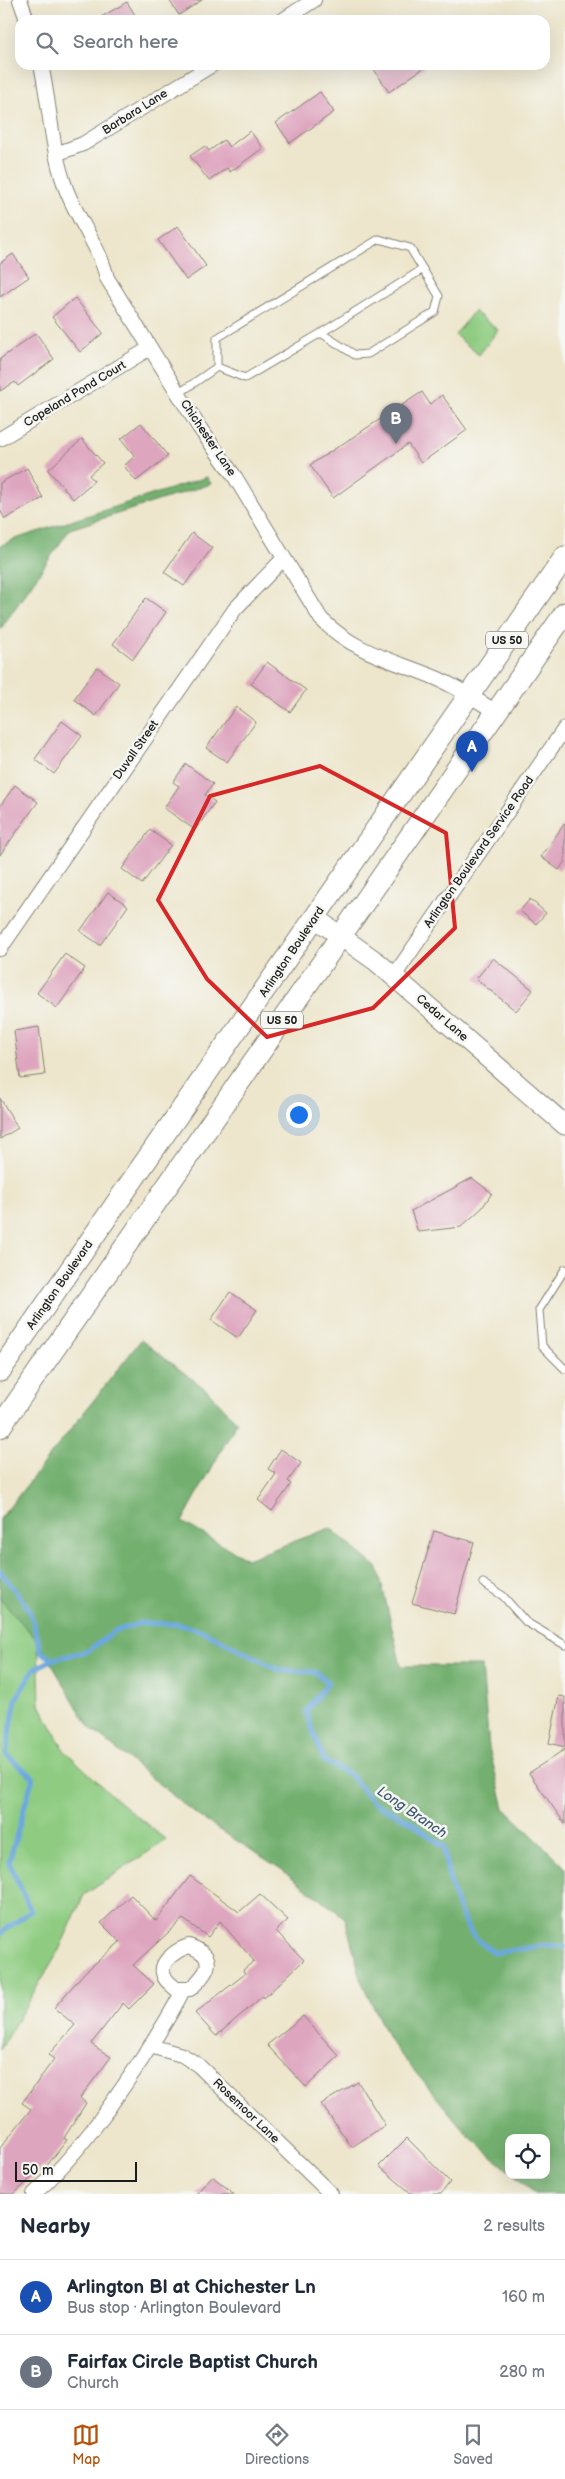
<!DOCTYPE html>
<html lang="en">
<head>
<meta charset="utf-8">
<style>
  body { margin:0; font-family:"Balsamiq Sans",sans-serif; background:#f6f6f7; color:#1f2937 }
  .controls { position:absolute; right:15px; bottom:15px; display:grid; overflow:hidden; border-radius:10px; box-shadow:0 5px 20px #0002 }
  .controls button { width:45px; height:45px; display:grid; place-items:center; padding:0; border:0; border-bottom:1px solid #e0e1e3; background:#fff; color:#1f2937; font:25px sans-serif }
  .scale { position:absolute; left:15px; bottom:12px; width:122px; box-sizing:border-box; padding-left:5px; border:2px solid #1c1c1c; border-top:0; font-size:14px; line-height:18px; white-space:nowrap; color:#1c1c1c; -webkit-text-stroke:4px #f6f6f2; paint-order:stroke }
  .you { position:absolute; left:298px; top:1114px; width:18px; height:18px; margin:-12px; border:4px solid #fff; border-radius:50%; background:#1a73e8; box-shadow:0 0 0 8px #1a73e833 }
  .badge { display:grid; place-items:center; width:32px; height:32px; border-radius:50%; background:#b45309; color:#fff; font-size:16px; font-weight:700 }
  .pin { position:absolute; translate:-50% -41px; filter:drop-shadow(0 1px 2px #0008) }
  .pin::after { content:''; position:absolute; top:26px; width:18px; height:15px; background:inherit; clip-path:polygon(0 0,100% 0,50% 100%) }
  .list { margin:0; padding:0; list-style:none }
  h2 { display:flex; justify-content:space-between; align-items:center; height:65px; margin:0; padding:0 20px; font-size:21px }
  h2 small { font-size:16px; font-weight:400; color:#747a83 }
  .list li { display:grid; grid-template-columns:32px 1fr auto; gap:15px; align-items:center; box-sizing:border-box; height:75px; padding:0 20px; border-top:1px solid #e0e1e3 }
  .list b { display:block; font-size:19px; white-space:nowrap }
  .list p { margin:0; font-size:16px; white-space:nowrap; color:#747a83 }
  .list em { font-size:16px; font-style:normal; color:#747a83 }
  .icon { flex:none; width:28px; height:28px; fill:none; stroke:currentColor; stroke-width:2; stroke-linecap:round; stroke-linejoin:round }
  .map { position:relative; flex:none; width:565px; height:2194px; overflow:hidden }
  .search { position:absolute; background:#fff; box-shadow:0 5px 20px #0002; left:15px; right:15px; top:15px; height:55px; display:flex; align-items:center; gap:12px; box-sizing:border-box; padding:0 18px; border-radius:15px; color:#747a83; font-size:19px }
  .sheet { height:215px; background:#fff }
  nav { display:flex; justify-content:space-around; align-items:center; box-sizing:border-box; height:70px; border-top:1px solid #e0e1e3; background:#fff; font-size:14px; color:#747a83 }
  nav a { display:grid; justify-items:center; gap:2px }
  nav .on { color:#b45309 }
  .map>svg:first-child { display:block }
  .green { fill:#8fcc82; stroke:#56744f }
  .forest { fill:#73b070; stroke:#486646 }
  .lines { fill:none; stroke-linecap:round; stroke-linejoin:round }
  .stream { stroke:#6ca8dd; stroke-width:5 }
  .building { fill:#dea5bf }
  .lane-casing { stroke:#848174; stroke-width:9 }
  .street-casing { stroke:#848174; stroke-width:16 }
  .secondary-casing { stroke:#848174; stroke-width:21 }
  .primary-casing { stroke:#848174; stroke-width:23 }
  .lane { stroke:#fff; stroke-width:7 }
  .street { stroke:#fff; stroke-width:14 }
  .secondary { stroke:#fff; stroke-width:19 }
  .primary { stroke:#fff; stroke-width:21 }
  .marked { fill:none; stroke:#d62828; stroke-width:4; stroke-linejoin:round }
  .labels { text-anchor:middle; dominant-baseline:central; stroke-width:5; stroke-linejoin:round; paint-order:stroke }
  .shield { fill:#f6f6f2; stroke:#5d5d5c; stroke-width:1 }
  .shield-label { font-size:11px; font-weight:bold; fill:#1c1c1c }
  .street-label { font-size:12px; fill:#1c1c1c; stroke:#f6f6f2 }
  .water-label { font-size:14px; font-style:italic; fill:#405b73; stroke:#f6f6f2 }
</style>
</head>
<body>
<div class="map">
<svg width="565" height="2194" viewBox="0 0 565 2194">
  <rect width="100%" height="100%" fill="#f6f6f2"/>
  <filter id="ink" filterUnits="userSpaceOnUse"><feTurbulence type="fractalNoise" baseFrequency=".02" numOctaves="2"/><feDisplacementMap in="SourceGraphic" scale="10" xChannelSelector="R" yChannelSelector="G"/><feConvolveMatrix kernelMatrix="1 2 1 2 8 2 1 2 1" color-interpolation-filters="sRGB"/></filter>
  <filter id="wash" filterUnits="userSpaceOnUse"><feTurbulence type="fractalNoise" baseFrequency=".0096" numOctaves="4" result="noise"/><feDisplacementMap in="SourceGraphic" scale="20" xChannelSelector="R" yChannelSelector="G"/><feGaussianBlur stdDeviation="1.12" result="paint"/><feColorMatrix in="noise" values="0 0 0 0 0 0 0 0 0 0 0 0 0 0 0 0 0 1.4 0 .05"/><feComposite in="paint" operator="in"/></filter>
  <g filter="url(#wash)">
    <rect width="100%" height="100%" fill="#ede6cc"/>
    <path class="green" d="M 474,311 L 498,330 L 479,355 L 455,335 Z
      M 0,1594 L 38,1641 L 40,1705 L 64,1750 L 117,1800 L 166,1840 L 84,1895 L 59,1950 L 0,2049 Z"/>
    <path class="forest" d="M 207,477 L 211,484 L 70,529 L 0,630 L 0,546 L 12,540 Z
      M 141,1340 L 208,1391 L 237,1422 L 182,1522 L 247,1559 L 330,1528 L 378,1568 L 401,1666 L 482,1666 L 489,1748 L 504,1808 L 565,1867 L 565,2194 L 535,2194 L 514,2175 L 546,2175 L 546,2138 L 509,2138 L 509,2171 L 468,2135 L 390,2042 L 362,1983 L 345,1918 L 281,1869 L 198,1816 L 89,1727 L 38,1641 L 0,1599 L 0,1519 Z"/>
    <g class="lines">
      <path class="stream" d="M 0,1571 L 29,1609 L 42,1653 L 54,1659
        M 0,1934 L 31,1911 L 9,1862 L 33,1777 L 6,1755 L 16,1699 L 34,1669 L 54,1659 L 88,1651 L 115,1631 L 141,1623 L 177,1624 L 203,1631 L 279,1670 L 315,1672 L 328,1682 L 306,1712 L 324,1761 L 349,1774 L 373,1802 L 411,1822 L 444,1847 C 446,1872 455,1904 467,1927 C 473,1938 485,1946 495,1953 L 547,1945 L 565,1947"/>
    </g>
    <g id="blocks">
      <path class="building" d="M 169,0 L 202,0 L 179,15 Z
        M 127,2 L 138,20 L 96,20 Z
        M 371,65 L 428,65 L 389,92 Z
        M 320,92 L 334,112 L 290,143 L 276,123 Z
        M 250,131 L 263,148 L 230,172 L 227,168 L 209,181 L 190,156 L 205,146 L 209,151 L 224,140 L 229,147 Z
        M 178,226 L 206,266 L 186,280 L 158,240 Z
        M 13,254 L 29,277 L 0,297 L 0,263 Z
        M 75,298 L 103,333 L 80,352 L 52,317 Z
        M 36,333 L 54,359 L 18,386 L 15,382 L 0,391 L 0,359 Z
        M 422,392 L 430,404 L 442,395 L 467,430 L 421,463 L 408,444 L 333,498 L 310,465 Z
        M 141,423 L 168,456 L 136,481 L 124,466 L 135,456 L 121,439 Z
        M 82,439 L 103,463 L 89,475 L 94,481 L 73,499 L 48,470 Z
        M 27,468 L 43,498 L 5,519 L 0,510 L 0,483 Z
        M 192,533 L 212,548 L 184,586 L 164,572 Z
        M 146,598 L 166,612 L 133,659 L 113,644 Z
        M 267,662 L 306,690 L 290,712 L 251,684 Z
        M 97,667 L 119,683 L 96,716 L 74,699 Z
        M 236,707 L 256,722 L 227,762 L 206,748 Z
        M 62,721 L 82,736 L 54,774 L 35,759 Z
        M 186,764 L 213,784 L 205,795 L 215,802 L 195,830 L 164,808 L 179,786 L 173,782 Z
        M 15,785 L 38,802 L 0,855 L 0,806 Z
        M 565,823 L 565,861 L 559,870 L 541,857 Z
        M 150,830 L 171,845 L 142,884 L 122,869 Z
        M 108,892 L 128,906 L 100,945 L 80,931 Z
        M 530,899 L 546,913 L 536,924 L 520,911 Z
        M 65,954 L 85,968 L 57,1008 L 37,993 Z
        M 493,958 L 533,990 L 516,1011 L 476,979 Z
        M 39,1027 L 45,1075 L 20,1078 L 14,1031 Z
        M 0,1098 L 18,1128 L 0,1139 Z
        M 472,1178 L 492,1193 L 482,1208 L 461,1227 L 418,1232 L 411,1211 Z
        M 230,1292 L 257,1310 L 238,1338 L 211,1320 Z
        M 281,1449 L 301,1463 L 288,1481 L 291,1484 L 272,1511 L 258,1500 L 276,1474 L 268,1469 Z
        M 434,1531 L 474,1542 L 454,1614 L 412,1603 Z
        M 559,1696 L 565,1697 L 565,1747 L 549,1743 Z
        M 565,1749 L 565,1824 L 529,1773 Z
        M 190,1876 L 239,1912 L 260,1894 L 288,1920 L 276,1931 L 304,1960 L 264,1998 L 263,1996 L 216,2036 L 195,2013 L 245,1974 L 243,1970 L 254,1961 L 220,1921 L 208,1937 L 183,1919 L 133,1965 L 154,1984 L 129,2009 L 123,2003 L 91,2044 L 111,2057 L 80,2098 L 86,2103 L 64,2138 L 67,2140 L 45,2168 L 43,2167 L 14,2194 L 0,2194 L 0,2148 L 31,2109 L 22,2103 L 54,2059 L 48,2055 L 75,2025 L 54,2008 L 85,1972 L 120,1942 L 101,1923 L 131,1895 L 156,1921 Z
        M 303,2016 L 339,2056 L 306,2087 L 267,2045 Z
        M 358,2082 L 385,2125 L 352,2147 L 321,2104 Z
        M 407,2138 L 450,2182 L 441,2194 L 412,2194 L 379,2166 Z
        M 212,2176 L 234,2194 L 196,2194 Z"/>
    </g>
  </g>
  <g filter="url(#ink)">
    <use href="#blocks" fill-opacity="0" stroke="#848174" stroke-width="1"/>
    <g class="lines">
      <defs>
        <path id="lane" d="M 321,333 L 423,269
          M 178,394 L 217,367 L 245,378 L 321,333 L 355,355 L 368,354 L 435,312 L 439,296 L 410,248 L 379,239 L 217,338 L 217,367
          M 565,1269 L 539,1310 L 542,1346 L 565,1369
          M 483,1583 L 503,1596 L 526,1622 L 565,1645"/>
        <path id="street" d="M 20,0 L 27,20
          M 283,20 L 314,0
          M 41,65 C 50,105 51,147 65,186 C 76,218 99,245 107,278 L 199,427 L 235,477 L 321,619 C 355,653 393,660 436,678 C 457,687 477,700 496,712
          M 56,154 L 83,144 L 212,65
          M 0,439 L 150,348
          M 0,949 L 235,609 L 283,559
          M 394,976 L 565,728
          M 189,1946 C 220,1957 207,1974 190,1989 L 176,1989 C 171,1984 164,1980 163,1973 C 160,1960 179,1949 189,1946 Z
          M 150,2046 L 182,2055 L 198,2065 L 331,2194
          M 34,2194 C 77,2156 110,2107 142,2059 C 156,2037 171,2015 183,1990"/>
        <path id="secondary" d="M 315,918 L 377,962 L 565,1125"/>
        <path id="primary" d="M 0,1371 L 565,557
          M 0,1427 L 565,613"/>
      </defs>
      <use href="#lane" class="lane-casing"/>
      <use href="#street" class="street-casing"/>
      <use href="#secondary" class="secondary-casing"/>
      <use href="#primary" class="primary-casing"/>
      <use href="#lane" class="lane"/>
      <use href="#street" class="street"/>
      <use href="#secondary" class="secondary"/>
      <use href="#primary" class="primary"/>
    </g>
  </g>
  <path class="marked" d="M 320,766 L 446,833 L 455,928 L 373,1008 L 267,1037 L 207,979 L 158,900 L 210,796 Z"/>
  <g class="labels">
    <g class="shield">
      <rect x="486" y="631.5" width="42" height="17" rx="4"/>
      <rect x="261" y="1011.5" width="42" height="17" rx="4"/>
    </g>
    <g class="shield-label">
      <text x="507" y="640">US 50</text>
      <text x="282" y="1020">US 50</text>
    </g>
    <g class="street-label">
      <text transform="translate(135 112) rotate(-32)">Barbara Lane</text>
      <text transform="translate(75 394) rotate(-31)">Copeland Pond Court</text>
      <text transform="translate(208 438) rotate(56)">Chichester Lane</text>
      <text transform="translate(136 750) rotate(-55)">Duvall Street</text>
      <text transform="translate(479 852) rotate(-55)">Arlington Boulevard Service Road</text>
      <text transform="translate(292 952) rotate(-56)">Arlington Boulevard</text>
      <text transform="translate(442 1018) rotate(41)">Cedar Lane</text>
      <text transform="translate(60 1285) rotate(-55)">Arlington Boulevard</text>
      <text transform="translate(246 2111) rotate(44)">Rosemoor Lane</text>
    </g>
    <g class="water-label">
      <text transform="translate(412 1812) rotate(34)">Long Branch</text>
    </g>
  </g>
</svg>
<div class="controls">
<button><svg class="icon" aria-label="locate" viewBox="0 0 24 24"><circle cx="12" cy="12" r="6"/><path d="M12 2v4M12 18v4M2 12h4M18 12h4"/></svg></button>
</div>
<div class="scale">50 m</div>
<div class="you"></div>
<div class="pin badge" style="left:472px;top:772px;background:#1a4fb4">A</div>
<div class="pin badge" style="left:396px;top:444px;background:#6b7280">B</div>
<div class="search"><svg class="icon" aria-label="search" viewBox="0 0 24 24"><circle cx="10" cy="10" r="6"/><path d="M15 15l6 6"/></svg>Search here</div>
</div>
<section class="sheet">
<h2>Nearby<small>2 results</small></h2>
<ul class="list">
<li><span class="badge" style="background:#1a4fb4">A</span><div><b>Arlington Bl at Chichester Ln</b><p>Bus stop · Arlington Boulevard</p></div><em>160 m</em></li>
<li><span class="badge" style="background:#6b7280">B</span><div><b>Fairfax Circle Baptist Church</b><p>Church</p></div><em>280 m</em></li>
</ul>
</section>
<nav>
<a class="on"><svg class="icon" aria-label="map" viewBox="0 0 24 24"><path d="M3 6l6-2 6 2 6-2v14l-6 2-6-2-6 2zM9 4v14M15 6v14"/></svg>Map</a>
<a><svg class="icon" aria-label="directions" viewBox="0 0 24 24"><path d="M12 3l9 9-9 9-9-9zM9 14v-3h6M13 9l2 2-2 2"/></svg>Directions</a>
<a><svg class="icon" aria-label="saved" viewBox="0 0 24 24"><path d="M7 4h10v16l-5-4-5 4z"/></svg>Saved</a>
</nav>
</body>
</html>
